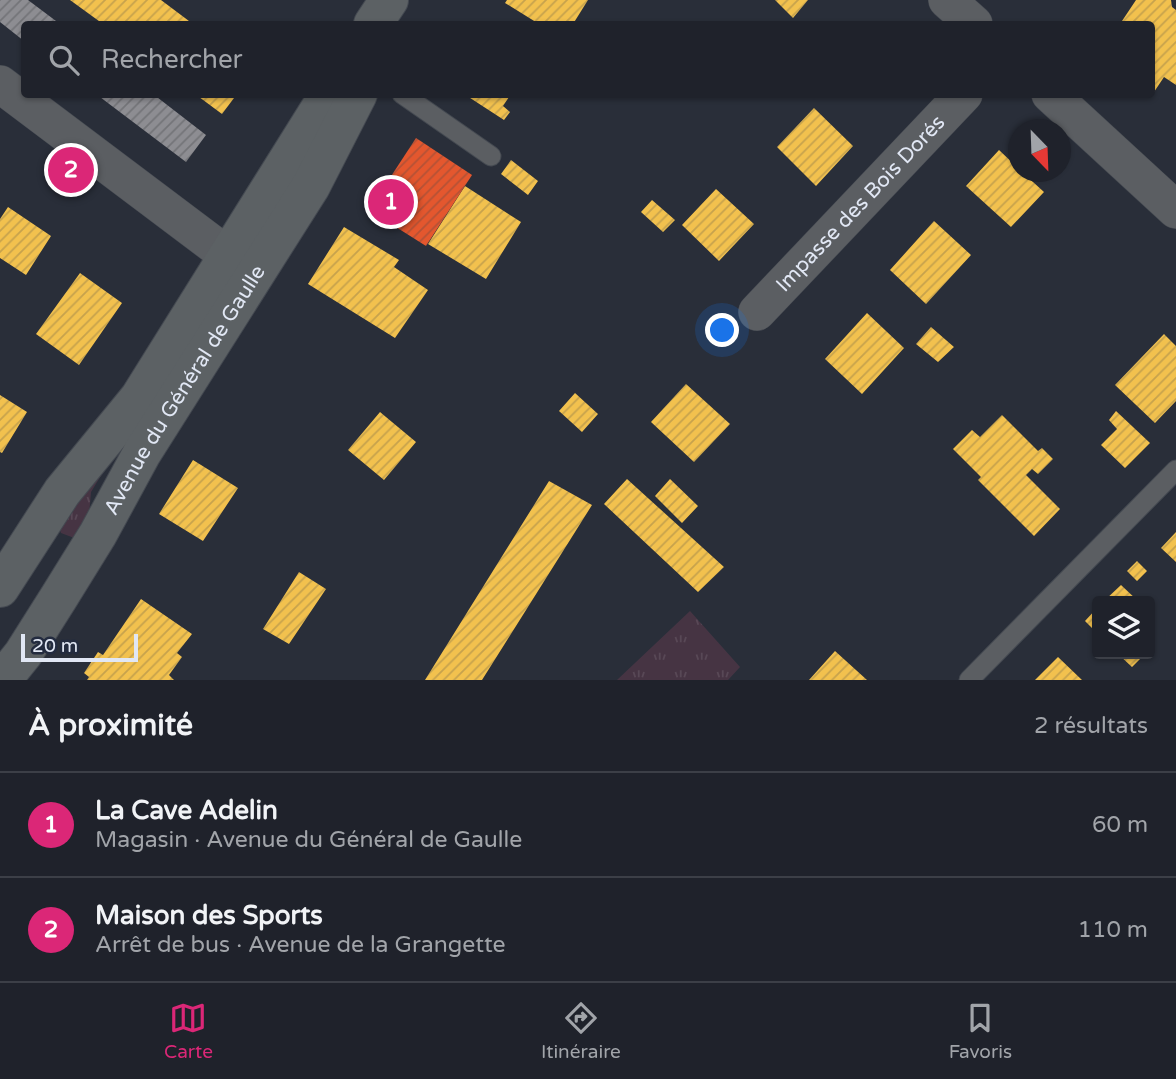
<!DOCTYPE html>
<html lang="fr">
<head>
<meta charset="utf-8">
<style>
  body { margin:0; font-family:"Varela Round",sans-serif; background:#2c2f37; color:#f1f3f6 }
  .controls { position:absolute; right:21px; bottom:21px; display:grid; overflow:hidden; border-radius:7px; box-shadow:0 2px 5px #0004 }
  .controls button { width:63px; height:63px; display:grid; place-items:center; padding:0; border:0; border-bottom:2px solid #3c3f47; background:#1f222b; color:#f1f3f6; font:35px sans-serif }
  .compass { position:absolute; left:1008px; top:119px; width:63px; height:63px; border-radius:50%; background:#1f222b; box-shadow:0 2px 5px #0004; rotate:157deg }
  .scale { position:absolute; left:21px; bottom:18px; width:117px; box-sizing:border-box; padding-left:7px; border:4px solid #e1e7f4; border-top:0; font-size:19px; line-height:24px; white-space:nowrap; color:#e1e7f4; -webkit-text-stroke:5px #232b3f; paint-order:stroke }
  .you { position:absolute; left:723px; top:331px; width:24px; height:24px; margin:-18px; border:5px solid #fff; border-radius:50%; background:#1a73e8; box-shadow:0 0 0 10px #1a73e833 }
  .badge { display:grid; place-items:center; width:46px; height:46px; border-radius:50%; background:#db2777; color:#fff; font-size:23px; font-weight:700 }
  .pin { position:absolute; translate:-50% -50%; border:4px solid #fff; box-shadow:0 2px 7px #0006 }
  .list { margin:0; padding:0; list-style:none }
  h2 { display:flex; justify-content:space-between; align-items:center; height:91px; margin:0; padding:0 28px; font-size:30px }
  h2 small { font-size:23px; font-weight:400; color:#a1a4a9 }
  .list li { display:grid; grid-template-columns:46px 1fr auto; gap:21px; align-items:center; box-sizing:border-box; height:105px; padding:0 28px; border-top:2px solid #3c3f47 }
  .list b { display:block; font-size:26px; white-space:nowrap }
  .list p { margin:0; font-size:23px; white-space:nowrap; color:#a1a4a9 }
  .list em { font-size:23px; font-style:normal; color:#a1a4a9 }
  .icon { flex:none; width:38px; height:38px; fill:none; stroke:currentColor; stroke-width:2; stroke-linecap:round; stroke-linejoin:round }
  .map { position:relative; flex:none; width:1176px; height:680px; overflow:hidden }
  .search { position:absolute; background:#1f222b; box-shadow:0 2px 5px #0004; left:21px; right:21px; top:21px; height:77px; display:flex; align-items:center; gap:18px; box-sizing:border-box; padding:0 24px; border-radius:7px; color:#a1a4a9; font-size:26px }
  .sheet { height:301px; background:#1f222b }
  nav { display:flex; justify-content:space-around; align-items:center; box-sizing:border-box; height:98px; border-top:2px solid #3c3f47; background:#1f222b; font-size:19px; color:#a1a4a9 }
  nav a { display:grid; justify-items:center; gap:4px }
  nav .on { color:#db2777 }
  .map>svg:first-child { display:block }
  .grass { fill:url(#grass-tufts) }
  .homes { fill:url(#homes-hatch) }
  .shops { fill:url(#shops-hatch) }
  .industry { fill:url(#industry-hatch) }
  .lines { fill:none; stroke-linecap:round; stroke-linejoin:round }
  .service-casing { stroke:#444951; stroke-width:21 }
  .minor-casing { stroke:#444951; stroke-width:38 }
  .secondary-casing { stroke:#444951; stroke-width:40 }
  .service { stroke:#5b5e62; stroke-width:19 }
  .minor { stroke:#5b5e62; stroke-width:37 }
  .secondary { stroke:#5c6164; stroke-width:38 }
  .labels { text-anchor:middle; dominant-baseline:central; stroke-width:7; stroke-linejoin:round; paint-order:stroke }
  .street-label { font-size:21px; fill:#e1e7f4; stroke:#232b3f }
</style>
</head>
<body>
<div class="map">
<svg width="1176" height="680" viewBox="0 0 1176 680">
  <defs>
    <pattern id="grass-tufts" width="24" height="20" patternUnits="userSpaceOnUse" patternTransform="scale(1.75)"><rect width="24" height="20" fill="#463443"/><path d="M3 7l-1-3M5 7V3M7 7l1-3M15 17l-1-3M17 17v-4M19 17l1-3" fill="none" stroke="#584856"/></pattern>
    <pattern id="homes-hatch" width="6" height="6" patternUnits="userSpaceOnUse" patternTransform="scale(1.75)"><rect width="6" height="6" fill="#f2c14e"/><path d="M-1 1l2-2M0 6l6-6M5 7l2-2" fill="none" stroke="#c6a24d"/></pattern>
    <pattern id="shops-hatch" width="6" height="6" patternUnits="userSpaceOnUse" patternTransform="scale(1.75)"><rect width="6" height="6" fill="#e4572e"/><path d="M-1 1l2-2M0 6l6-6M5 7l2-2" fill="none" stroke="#b45236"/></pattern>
    <pattern id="industry-hatch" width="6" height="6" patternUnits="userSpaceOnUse" patternTransform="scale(1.75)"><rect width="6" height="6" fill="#8d8d92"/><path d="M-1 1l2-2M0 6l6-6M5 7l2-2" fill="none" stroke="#737478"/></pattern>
  </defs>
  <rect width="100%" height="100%" fill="#292e39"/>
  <path class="grass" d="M 119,446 L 91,492 L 88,527 L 77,539 L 61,533 L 56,518 Z
    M 690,611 L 740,667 L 728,680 L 617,680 Z"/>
  <path class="homes" d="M 70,0 L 161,0 L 193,24 L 103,24 Z
    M 507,0 L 588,0 L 573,24 L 539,24 L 505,3 Z
    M 775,0 L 808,0 L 793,18 Z
    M 1136,0 L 1171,0 L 1172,7 L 1176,10 L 1176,85 L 1164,77 L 1152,95 L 1152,24 L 1120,24 Z
    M 195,94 L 237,94 L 222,114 Z
    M 464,94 L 511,94 L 503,106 L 510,112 L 504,120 Z
    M 814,108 L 853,146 L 816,186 L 777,147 Z
    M 999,150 L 1018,168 L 1018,172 L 1022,172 L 1044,192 L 1011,227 L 966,186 Z
    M 511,160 L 538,181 L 528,195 L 501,174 Z
    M 465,186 L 521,222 L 486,279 L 428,244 Z
    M 716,189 L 754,224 L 719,261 L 682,225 Z
    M 652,200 L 675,220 L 663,232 L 641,212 Z
    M 8,207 L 51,236 L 26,275 L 0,258 L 0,219 Z
    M 934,221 L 971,255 L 926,304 L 890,270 Z
    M 344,227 L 399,260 L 394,267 L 428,290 L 395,338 L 308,284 Z
    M 80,273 L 122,303 L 79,365 L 36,334 Z
    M 867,313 L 904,348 L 862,394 L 825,359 Z
    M 931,327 L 954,347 L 938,362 L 916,344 Z
    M 1164,334 L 1176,346 L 1176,401 L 1155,423 L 1115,385 Z
    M 686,384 L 730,424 L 694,462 L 651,422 Z
    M 575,393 L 598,414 L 582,432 L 559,411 Z
    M 0,395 L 27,412 L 2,453 L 0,452 Z
    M 1116,411 L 1150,443 L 1125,468 L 1101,445 L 1117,429 L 1109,420 Z
    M 380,412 L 416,442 L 384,480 L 348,450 Z
    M 1002,415 L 1038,451 L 1042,448 L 1053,459 L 1038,474 L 1032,469 L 1026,475 L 1060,509 L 1034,536 L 978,480 L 981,477 L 953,449 L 972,430 L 980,437 Z
    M 193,460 L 238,488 L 203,541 L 159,514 Z
    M 627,479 L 724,567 L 698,592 L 604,504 Z
    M 670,479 L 698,506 L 682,523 L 655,496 Z
    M 549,481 L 592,505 L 482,680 L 425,680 Z
    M 1176,532 L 1176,562 L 1161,548 Z
    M 1137,561 L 1147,571 L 1137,581 L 1127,571 Z
    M 299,572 L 326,589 L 289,644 L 263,629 Z
    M 1121,585 L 1138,601 L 1104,601 Z
    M 141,599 L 192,634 L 177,653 L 182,657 L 169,675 L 174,680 L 87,680 L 89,677 L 84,673 L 98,652 L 103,655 Z
    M 1097,608 L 1097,633 L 1085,621 Z
    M 835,651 L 867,680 L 809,680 Z
    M 1118,654 L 1145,654 L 1132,667 Z
    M 1058,657 L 1082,680 L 1035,680 Z"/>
  <path class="shops" d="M 416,138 L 472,175 L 426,246 L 369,210 Z"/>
  <path class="industry" d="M 0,0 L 28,0 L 60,24 L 24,24 L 24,41 L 0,22 Z
    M 96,94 L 153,94 L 206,135 L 186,162 Z"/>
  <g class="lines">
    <defs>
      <path id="service" d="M 402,94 L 491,156
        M 969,680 L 1176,470"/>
      <g id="minor">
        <path d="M 947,0 L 974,24"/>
        <path d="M 0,84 L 251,273"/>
        <path d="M 1050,94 L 1176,210"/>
        <path id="s1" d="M 757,312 L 964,94"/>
      </g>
      <g id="secondary">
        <path d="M 373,24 L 389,0"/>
        <path d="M 0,588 L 62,492 L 139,398 L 329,94"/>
        <path id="s2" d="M 2,680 L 23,654 L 59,597 L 98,534 L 142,453 L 311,186 L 358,94"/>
      </g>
    </defs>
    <use href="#service" class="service-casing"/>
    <use href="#minor" class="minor-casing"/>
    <use href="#secondary" class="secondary-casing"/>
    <use href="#service" class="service"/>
    <use href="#minor" class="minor"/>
    <use href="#secondary" class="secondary"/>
  </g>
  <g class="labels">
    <g class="street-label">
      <text stroke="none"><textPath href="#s1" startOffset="150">Impasse des Bois Dorés</textPath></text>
      <text stroke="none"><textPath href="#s2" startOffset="343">Avenue du Général de Gaulle</textPath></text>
    </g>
  </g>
</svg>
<div class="controls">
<button><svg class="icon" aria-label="layers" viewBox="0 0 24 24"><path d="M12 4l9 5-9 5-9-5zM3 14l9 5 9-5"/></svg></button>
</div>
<svg class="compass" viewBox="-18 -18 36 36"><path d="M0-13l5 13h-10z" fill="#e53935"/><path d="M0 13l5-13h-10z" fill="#a1a4a9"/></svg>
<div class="scale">20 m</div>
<div class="you"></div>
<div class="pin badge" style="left:391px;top:202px">1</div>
<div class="pin badge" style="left:71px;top:170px">2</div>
<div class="search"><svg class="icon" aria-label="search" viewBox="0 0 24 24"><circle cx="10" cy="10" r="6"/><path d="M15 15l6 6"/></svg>Rechercher</div>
</div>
<section class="sheet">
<h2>À proximité<small>2 résultats</small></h2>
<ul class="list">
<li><span class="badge">1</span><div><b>La Cave Adelin</b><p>Magasin · Avenue du Général de Gaulle</p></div><em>60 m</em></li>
<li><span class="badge">2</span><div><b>Maison des Sports</b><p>Arrêt de bus · Avenue de la Grangette</p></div><em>110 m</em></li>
</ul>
</section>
<nav>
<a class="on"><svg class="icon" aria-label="map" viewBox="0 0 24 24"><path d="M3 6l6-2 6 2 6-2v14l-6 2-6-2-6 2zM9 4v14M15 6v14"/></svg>Carte</a>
<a><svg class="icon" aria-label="directions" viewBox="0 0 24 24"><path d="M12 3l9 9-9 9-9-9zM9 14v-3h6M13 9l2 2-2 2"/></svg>Itinéraire</a>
<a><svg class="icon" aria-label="saved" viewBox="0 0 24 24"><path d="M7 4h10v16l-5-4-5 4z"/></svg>Favoris</a>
</nav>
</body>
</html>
